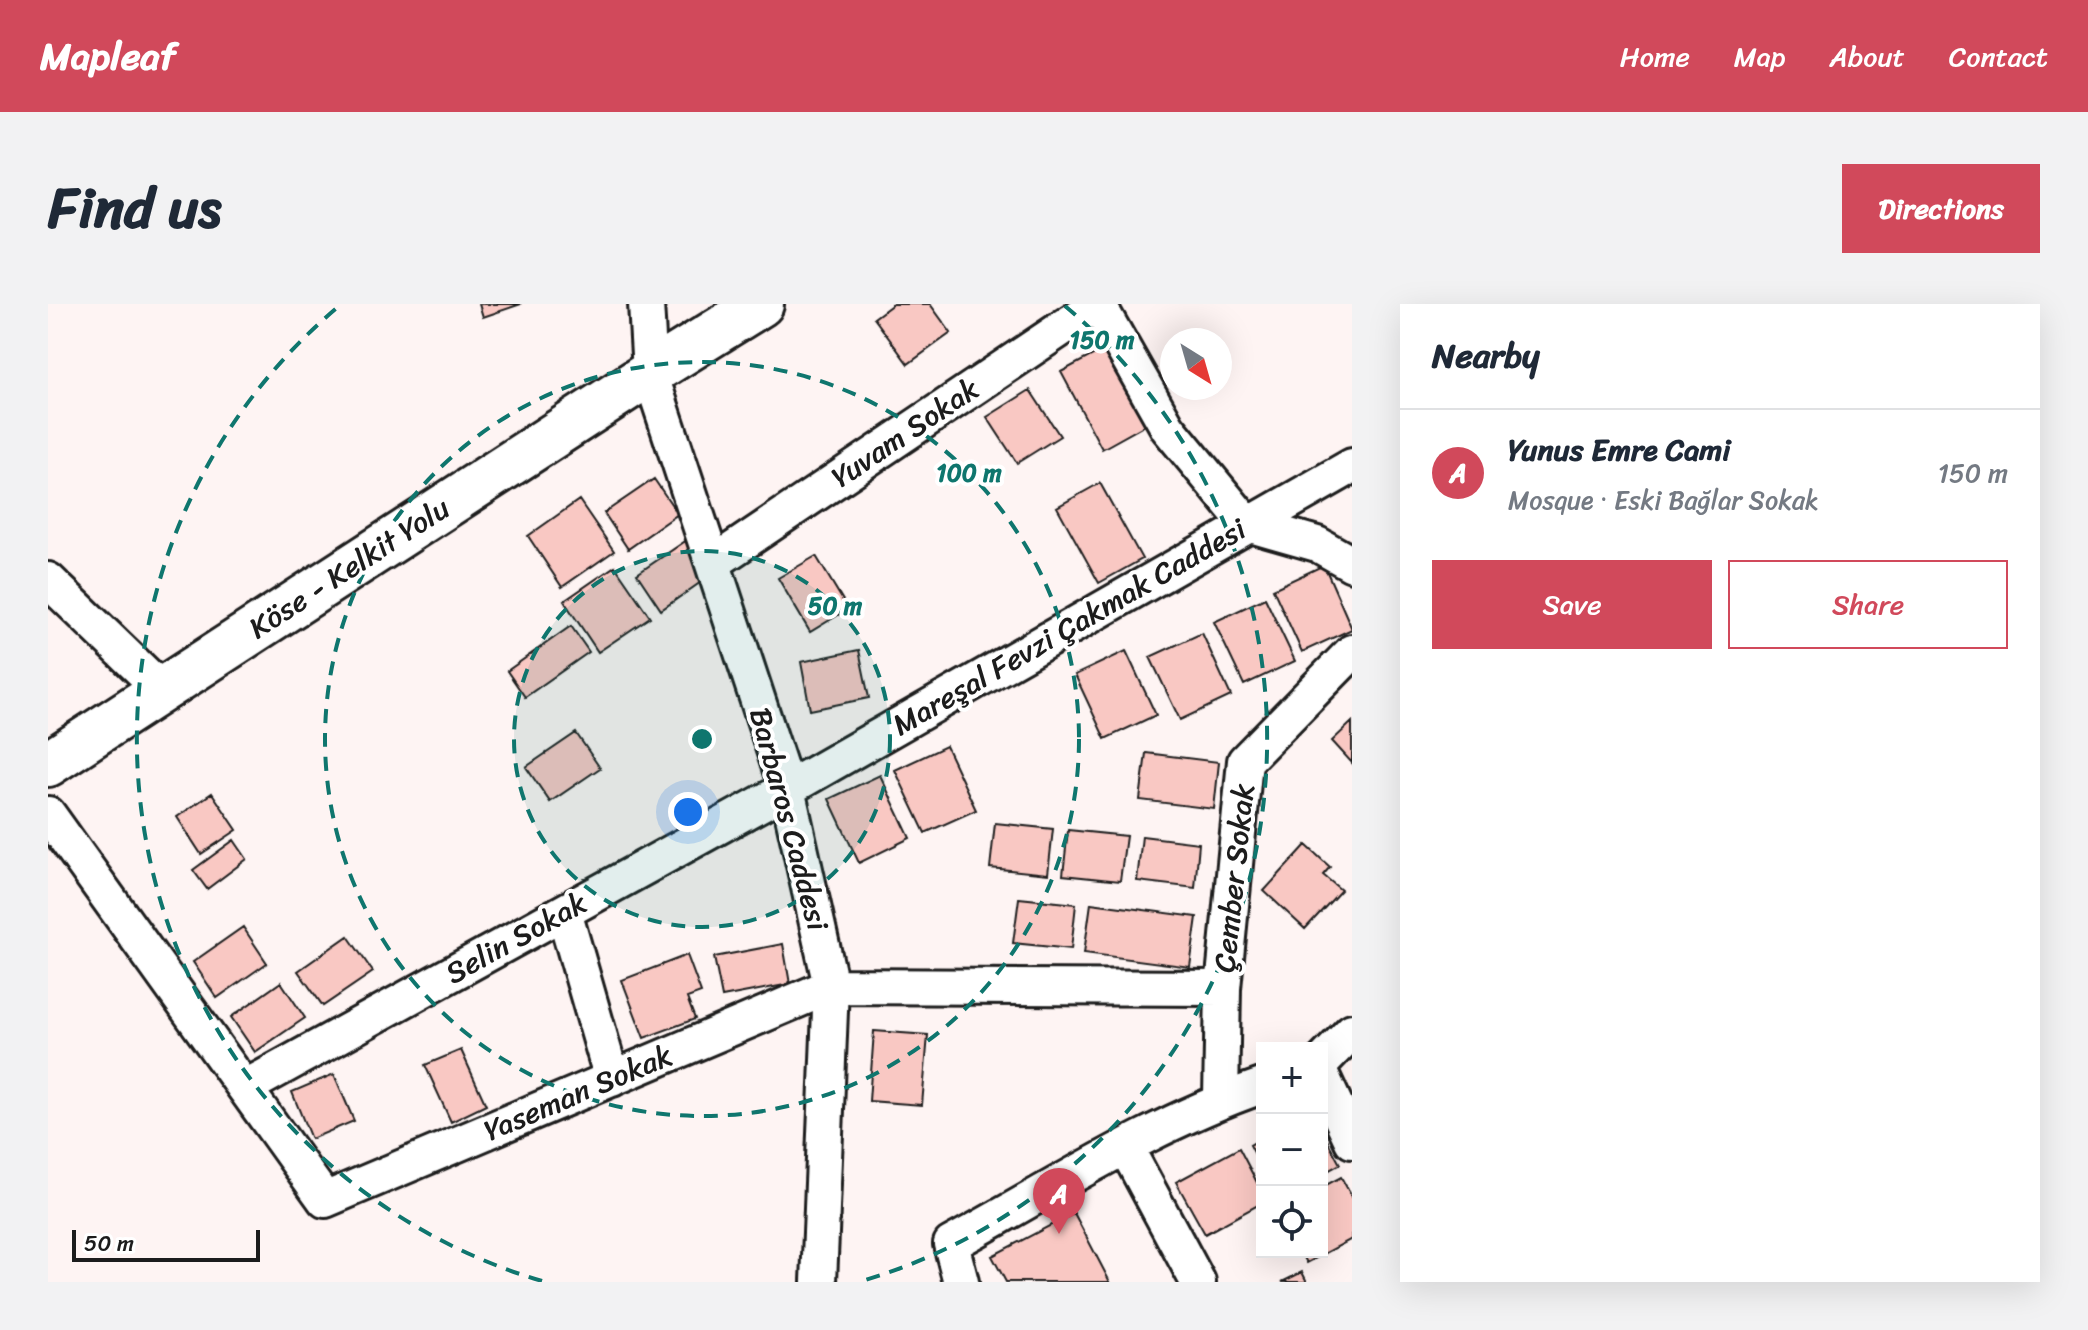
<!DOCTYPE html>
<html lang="en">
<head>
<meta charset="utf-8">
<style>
  body { margin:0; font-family:Sriracha,sans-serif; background:#f2f2f3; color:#1f2937 }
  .controls { position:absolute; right:24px; bottom:24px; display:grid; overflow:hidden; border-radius:0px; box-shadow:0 8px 32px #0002 }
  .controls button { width:72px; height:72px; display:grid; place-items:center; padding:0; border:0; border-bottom:2px solid #e0e1e3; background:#fff; color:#1f2937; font:40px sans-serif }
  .compass { position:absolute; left:1112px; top:24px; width:72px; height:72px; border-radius:50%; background:#fff; box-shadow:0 8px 32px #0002; rotate:143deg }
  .scale { position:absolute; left:24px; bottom:20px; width:188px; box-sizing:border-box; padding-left:8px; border:4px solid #1c1c1c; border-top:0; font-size:22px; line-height:28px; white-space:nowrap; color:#1c1c1c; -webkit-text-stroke:6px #fff; paint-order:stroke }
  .you { position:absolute; left:640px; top:508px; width:28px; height:28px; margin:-20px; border:6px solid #fff; border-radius:50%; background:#1a73e8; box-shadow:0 0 0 12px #1a73e833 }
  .badge { display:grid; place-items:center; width:52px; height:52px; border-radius:50%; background:#d1495b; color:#fff; font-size:26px; font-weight:700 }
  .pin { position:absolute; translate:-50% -66px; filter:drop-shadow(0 2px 4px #0008) }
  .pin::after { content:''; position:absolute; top:42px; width:28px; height:24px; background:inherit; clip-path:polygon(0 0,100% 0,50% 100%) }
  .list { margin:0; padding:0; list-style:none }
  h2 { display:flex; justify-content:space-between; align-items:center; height:104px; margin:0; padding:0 32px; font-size:34px }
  h2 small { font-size:26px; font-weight:400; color:#747a83 }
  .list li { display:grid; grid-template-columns:52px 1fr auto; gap:24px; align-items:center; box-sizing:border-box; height:128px; padding:0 32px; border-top:2px solid #e0e1e3 }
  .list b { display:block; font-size:30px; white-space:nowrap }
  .list p { margin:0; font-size:26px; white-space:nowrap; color:#747a83 }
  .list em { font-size:26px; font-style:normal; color:#747a83 }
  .actions { display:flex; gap:16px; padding:24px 32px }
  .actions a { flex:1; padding:18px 0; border:2px solid #d1495b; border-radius:0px; text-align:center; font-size:28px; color:#d1495b }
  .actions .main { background:#d1495b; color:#fff }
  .icon { flex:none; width:44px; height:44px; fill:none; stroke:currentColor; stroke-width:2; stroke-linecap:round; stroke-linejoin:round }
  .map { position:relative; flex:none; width:1304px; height:978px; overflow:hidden; border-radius:0px }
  header { display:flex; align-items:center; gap:48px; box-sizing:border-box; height:112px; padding:0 40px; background:#d1495b; color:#fff }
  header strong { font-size:38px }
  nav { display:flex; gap:44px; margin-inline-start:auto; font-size:28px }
  .intro { display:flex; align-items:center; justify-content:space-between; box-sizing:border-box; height:192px; padding:0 48px }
  h1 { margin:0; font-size:56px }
  .button { padding:20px 36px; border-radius:0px; background:#d1495b; color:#fff; font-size:28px; font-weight:700 }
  main { display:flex; gap:48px; padding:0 48px }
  aside { flex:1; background:#fff; border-radius:0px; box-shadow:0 8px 32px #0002 }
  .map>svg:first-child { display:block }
  .building { fill:#f9c8c3; stroke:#1c1c1c; stroke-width:2 }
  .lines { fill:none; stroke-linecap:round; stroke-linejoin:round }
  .minor-casing { stroke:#1c1c1c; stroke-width:40 }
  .major-casing { stroke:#1c1c1c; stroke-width:50 }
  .highway-casing { stroke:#1c1c1c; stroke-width:50 }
  .minor { stroke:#fff; stroke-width:34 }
  .major { stroke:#fff; stroke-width:44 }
  .highway { stroke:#fff; stroke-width:44 }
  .ring { fill:none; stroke:#0f766e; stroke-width:4; stroke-dasharray:14 10 }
  .labels { text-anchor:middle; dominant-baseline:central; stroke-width:8; stroke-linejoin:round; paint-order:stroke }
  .street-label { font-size:30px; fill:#1c1c1c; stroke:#fff }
  .centre { fill:#0f766e; stroke:#fff; stroke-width:4 }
  .ring-label { font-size:24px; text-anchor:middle; font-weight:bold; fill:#0f766e; stroke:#fff; stroke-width:8; stroke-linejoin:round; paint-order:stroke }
</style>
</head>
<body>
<header>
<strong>Mapleaf</strong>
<nav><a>Home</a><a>Map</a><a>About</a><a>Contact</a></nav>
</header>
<div class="intro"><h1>Find us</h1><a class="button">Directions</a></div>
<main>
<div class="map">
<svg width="1304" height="978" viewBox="0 0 1304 978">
  <rect width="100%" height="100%" fill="#fef4f3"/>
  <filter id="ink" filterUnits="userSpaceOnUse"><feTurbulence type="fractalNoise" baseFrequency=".0125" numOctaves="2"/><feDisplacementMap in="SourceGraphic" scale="16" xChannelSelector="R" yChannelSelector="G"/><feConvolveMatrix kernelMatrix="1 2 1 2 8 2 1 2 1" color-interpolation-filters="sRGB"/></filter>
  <g filter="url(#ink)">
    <path class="building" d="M 431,0 L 473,0 L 435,13 Z
      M 845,0 L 882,0 L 903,29 L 860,60 L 826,14 Z
      M 1056,45 L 1097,121 L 1054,145 L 1013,68 Z
      M 982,86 L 1012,132 L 969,159 L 939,113 Z
      M 606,175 L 630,210 L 580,245 L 556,209 Z
      M 1052,179 L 1094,255 L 1051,279 L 1009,203 Z
      M 531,196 L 566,247 L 514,283 L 480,232 Z
      M 639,236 L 663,271 L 613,306 L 589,270 Z
      M 768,252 L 800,305 L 762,328 L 730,274 Z
      M 1276,261 L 1304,325 L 1254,348 L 1225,285 Z
      M 567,262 L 602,313 L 550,348 L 516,297 Z
      M 1217,294 L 1247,357 L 1196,381 L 1166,318 Z
      M 523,322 L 541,348 L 477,393 L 459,367 Z
      M 1154,329 L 1183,392 L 1132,416 L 1102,353 Z
      M 811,346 L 821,394 L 762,406 L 753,358 Z
      M 1078,347 L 1108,411 L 1057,435 L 1027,371 Z
      M 1304,418 L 1304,459 L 1284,437 Z
      M 528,429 L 552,464 L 502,498 L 478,463 Z
      M 898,442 L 928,506 L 877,529 L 847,466 Z
      M 1098,449 L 1171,458 L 1166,505 L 1092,496 Z
      M 832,471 L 862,534 L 811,559 L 781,495 Z
      M 164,489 L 189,526 L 153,550 L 129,513 Z
      M 947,519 L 1005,525 L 1000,570 L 942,564 Z
      M 1020,526 L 1078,532 L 1072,577 L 1015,571 Z
      M 1094,532 L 1151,539 L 1147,584 L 1089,577 Z
      M 186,536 L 199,555 L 159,585 L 145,566 Z
      M 1258,541 L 1282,563 L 1275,571 L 1293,586 L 1257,625 L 1216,587 Z
      M 971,594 L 1028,600 L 1023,645 L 965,639 Z
      M 1043,599 L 1149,613 L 1142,663 L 1036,649 Z
      M 195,623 L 219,659 L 169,694 L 145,658 Z
      M 300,632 L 325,668 L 275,702 L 250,667 Z
      M 735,640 L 742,680 L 674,693 L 666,653 Z
      M 639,651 L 653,689 L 639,694 L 647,715 L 596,734 L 574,676 Z
      M 233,678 L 257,714 L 207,748 L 183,713 Z
      M 826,727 L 880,731 L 874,801 L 821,797 Z
      M 413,746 L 438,801 L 403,818 L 377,761 Z
      M 286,770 L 306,817 L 263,835 L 244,788 Z
      M 1274,827 L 1292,860 L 1274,870 Z
      M 1214,834 L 1214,864 L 1202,841 Z
      M 1191,844 L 1214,888 L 1214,899 L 1157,930 L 1128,878 Z
      M 1293,873 L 1304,893 L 1304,935 L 1259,959 L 1253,948 L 1274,948 L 1274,883 Z
      M 1026,909 L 1062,978 L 958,978 L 944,952 Z
      M 1254,968 L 1259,978 L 1234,978 Z"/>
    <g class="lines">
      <defs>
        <path id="minor" d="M 598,0 L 602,69 L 739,485 L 783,682 L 771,978
          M 1050,0 L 1120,124 L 1199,220 L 1269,240 L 1304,260
          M 665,259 L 1050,0
          M 0,276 L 114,386
          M 0,510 L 277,896 L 783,682 L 1175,684
          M 516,608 L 564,775
          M 1274,758 L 1304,727
          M 1274,772 L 1304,837
          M 198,783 L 739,485 L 1304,162
          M 1173,795 L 1175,684 L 1197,457 L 1304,348
          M 1078,844 L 1150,978
          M 913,978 L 903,940 C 1004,885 1105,819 1214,782"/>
        <path id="major" d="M 0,460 L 602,69"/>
        <path id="highway" d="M 602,69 L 713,0"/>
      </defs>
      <use href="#minor" class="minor-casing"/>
      <use href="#major" class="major-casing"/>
      <use href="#highway" class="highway-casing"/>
      <use href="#minor" class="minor"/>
      <use href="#major" class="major"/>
      <use href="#highway" class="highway"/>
    </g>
  </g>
  <circle cx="654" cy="435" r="188" fill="#0f766e" fill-opacity=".12"/>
  <g class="ring">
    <circle cx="654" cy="435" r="188"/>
    <circle cx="654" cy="435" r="377"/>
    <path d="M494 977A565 565 0 0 1 291 2M1017 2A565 565 0 0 1 814 977"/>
  </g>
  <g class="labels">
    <g class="street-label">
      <text transform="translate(857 129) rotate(-34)">Yuvam Sokak</text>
      <text transform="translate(301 264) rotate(-33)">Köse - Kelkit Yolu</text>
      <text transform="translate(1021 323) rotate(-30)">Mareşal Fevzi Çakmak Caddesi</text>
      <text transform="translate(741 515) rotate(75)">Barbaros Caddesi</text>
      <text transform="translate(1186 574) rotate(-84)">Çember Sokak</text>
      <text transform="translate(468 634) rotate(-29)">Selin Sokak</text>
      <text transform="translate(530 789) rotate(-23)">Yaseman Sokak</text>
    </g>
  </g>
  <circle cx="654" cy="435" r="12" class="centre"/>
  <g class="ring-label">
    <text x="1054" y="44">150 m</text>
    <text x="921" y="177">100 m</text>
    <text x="787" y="310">50 m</text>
  </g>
</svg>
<div class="controls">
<button>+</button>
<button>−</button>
<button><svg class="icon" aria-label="locate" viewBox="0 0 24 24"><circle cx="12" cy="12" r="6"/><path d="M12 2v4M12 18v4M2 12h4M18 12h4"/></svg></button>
</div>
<svg class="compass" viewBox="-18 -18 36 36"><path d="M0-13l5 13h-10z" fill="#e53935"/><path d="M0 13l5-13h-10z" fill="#747a83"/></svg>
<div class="scale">50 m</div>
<div class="you"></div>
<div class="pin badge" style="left:1011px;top:930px">A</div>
</div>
<aside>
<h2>Nearby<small></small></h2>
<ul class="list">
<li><span class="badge">A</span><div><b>Yunus Emre Cami</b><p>Mosque · Eski Bağlar Sokak</p></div><em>150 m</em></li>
</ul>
<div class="actions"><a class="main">Save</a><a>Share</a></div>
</aside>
</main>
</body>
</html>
